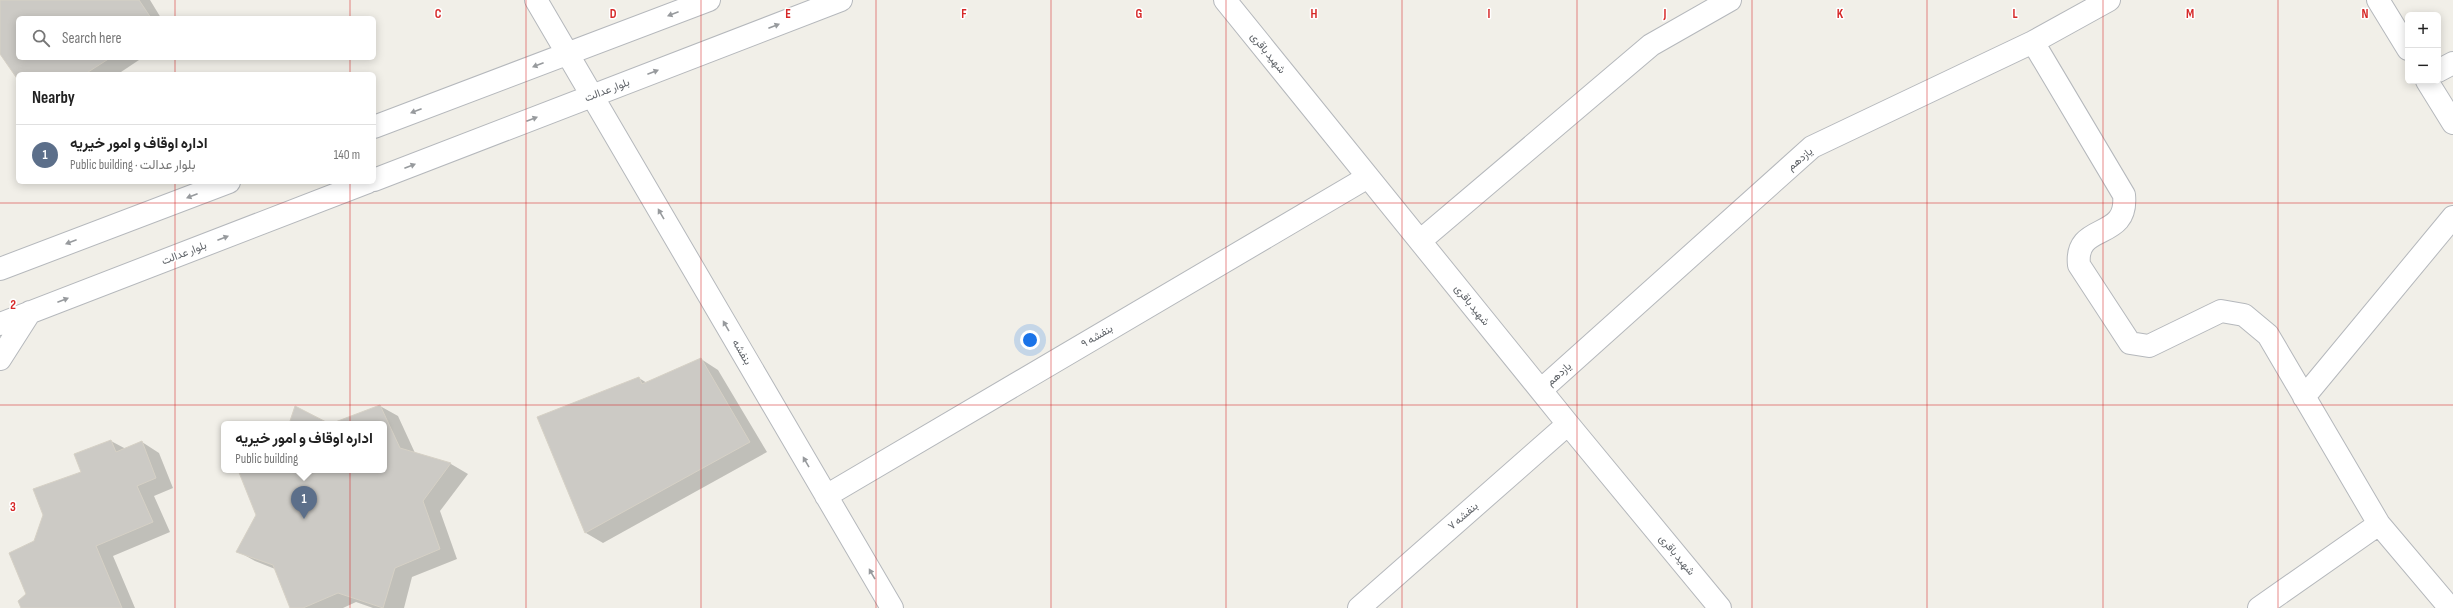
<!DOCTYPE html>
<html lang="en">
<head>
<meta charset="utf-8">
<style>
  body { margin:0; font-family:"Sofia Sans Condensed",Vazirmatn,sans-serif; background:#f2f2f2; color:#222 }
  .controls { position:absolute; right:12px; top:12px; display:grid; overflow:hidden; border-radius:6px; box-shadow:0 2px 10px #0003 }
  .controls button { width:36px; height:36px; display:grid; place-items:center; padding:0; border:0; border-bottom:1px solid #e0e0e0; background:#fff; color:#222; font:20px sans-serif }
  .you { position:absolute; left:1030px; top:340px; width:14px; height:14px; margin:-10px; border:3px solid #fff; border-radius:50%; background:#1a73e8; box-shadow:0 0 0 6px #1a73e833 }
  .badge { display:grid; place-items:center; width:26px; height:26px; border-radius:50%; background:#b45309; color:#fff; font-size:13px; font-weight:700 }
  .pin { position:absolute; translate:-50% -33px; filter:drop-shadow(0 1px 2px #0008) }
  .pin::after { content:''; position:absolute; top:21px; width:14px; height:12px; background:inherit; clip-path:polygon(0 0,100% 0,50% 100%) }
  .popup { position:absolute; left:221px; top:421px; width:166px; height:52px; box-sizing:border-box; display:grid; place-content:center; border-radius:6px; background:#fff; filter:drop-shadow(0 1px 3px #0005); font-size:13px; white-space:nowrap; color:#767676 }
  .popup b { font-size:15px; color:#222 }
  .popup::after { content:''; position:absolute; left:50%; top:100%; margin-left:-8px; border:8px solid transparent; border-top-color:#fff }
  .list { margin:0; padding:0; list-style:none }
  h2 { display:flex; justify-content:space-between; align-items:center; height:52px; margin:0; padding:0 16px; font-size:17px }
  h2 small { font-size:13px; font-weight:400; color:#767676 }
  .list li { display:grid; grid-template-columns:26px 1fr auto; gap:12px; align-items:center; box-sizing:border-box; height:60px; padding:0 16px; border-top:1px solid #e0e0e0 }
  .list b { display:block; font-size:15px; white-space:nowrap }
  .list p { margin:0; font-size:13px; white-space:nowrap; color:#767676 }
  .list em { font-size:13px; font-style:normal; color:#767676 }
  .icon { flex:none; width:22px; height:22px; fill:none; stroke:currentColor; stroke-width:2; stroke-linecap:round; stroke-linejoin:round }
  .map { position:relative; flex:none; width:2453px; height:608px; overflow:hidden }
  .search { position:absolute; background:#fff; box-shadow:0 2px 10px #0003; left:16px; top:16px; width:360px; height:44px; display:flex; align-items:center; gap:10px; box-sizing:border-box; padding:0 14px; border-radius:6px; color:#767676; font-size:15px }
  .panel { position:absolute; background:#fff; box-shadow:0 2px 10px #0003; left:16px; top:72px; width:360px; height:112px; border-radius:6px }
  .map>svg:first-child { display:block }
  .shadow { fill:#0003 }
  .building { fill:#cccac5; stroke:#d6d1c6 }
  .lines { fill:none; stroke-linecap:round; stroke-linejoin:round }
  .minor-casing { stroke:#b5b8bc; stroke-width:24 }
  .minor { stroke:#fff; stroke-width:22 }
  .oneway { fill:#979a9d }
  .grid { fill:none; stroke:#d62828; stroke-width:1; stroke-opacity:0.55 }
  .labels { text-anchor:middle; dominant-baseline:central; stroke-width:3; stroke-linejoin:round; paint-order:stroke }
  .street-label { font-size:11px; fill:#5f6368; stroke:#fff }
  .grid-label { font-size:13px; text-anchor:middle; font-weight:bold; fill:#d62828; stroke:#fff; stroke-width:3; stroke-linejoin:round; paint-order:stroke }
</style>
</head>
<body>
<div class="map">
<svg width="2453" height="608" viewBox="0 0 2453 608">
  <rect width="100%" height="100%" fill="#f1efe8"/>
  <path class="shadow" d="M 0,0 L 150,0 L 161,18 L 18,18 L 18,58 L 142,58 L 118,74 L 18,74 L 18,78 L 0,52 Z
    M 701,359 L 718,370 L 767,452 L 603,543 L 586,533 L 639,378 L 647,383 Z
    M 380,406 L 398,416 L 415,453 L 451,464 L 468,474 L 440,511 L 457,559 L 412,577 L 404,608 L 373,608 L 356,602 L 343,608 L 292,608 L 275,569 L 255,561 L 237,551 L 257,515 L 239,470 L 384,470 L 384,424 L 332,424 Z
    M 111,441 L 126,449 L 142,442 L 159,453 L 173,488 L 154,496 L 170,532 L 113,556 L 135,608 L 22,608 L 28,594 L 35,542 L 82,472 Z"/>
  <path class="building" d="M 0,0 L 139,0 L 151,18 L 18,18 L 18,58 L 110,58 L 85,74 L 18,74 L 18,80 L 0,54 Z
    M 701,358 L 750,442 L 585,533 L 537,417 L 639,377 L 642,384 Z
    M 380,405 L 400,448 L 451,463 L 423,501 L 440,549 L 395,568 L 383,608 L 338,593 L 303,608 L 290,608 L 273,565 L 236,552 L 256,515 L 238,470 L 384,470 L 384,424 L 289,424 L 295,406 L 330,424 Z
    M 111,440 L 116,452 L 142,441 L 156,478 L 137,486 L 153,522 L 96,546 L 122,608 L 21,608 L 18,601 L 26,594 L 9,553 L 34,541 L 43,515 L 33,489 L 81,472 L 74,454 Z"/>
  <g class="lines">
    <defs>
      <path id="minor" d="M 536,0 L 892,608
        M 1225,0 L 1568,424 L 1720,608
        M 2378,0 L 2408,49
        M 2033,42 L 2124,195 C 2129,242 2074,221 2079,265 L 2130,343 L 2149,346 L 2221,311 L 2244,315 L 2268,335 L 2379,524
        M 2438,71 L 2453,63
        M 2427,81 L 2453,123
        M 374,127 L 709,0
        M 374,180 L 841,0
        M 1420,241 L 1651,45 L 1730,0
        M 0,269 L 229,182
        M 0,324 L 368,182
        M 0,359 L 30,312
        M 1541,390 L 1812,147 L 2033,42 L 2109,0
        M 2304,397 L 2453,217
        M 826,496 L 1368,177
        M 1359,608 L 1568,424
        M 2259,608 L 2379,524 L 2450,608"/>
    </defs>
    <use href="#minor" class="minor-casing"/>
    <use href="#minor" class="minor"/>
  </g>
  <defs><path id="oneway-solid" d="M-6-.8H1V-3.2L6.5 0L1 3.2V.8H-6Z"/></defs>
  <g class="oneway">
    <use href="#oneway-solid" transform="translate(673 14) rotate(159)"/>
    <use href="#oneway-solid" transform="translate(774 26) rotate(-21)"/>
    <use href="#oneway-solid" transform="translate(538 65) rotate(159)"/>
    <use href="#oneway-solid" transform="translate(653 72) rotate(-21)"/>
    <use href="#oneway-solid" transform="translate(416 111) rotate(159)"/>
    <use href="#oneway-solid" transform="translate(532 119) rotate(-21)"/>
    <use href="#oneway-solid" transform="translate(410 166) rotate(-21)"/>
    <use href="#oneway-solid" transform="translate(192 196) rotate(159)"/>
    <use href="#oneway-solid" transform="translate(661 214) rotate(-120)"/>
    <use href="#oneway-solid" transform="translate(223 238) rotate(-21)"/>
    <use href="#oneway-solid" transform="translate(71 242) rotate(159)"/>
    <use href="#oneway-solid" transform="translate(63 300) rotate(-21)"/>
    <use href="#oneway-solid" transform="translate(726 326) rotate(-120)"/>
    <use href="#oneway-solid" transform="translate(806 462) rotate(-120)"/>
    <use href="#oneway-solid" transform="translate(872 574) rotate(-120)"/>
  </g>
  <path class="grid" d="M 175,0 L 175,18M 350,0 L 350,18M 526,0 L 526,608M 701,0 L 701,608M 876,0 L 876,608M 1051,0 L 1051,608M 1226,0 L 1226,608M 1402,0 L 1402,608M 1577,0 L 1577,608M 1752,0 L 1752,608M 1927,0 L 1927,608M 2103,0 L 2103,608M 2278,0 L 2278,608M 175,58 L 175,74M 350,58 L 350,74M 175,182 L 175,608M 350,182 L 350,608M 0,203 L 2453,203M 0,405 L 2453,405"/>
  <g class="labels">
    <g class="street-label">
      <text transform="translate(1268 53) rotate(51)">شهید باقری</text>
      <text transform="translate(607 90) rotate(-21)">بلوار عدالت</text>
      <text transform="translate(1800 159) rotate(-40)">یازدهم</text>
      <text transform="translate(184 253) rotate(-21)">بلوار عدالت</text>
      <text transform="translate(1472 305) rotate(51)">شهید باقری</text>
      <text transform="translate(1097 336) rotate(-30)">بنفشه ۹</text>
      <text transform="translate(742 352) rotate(60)">بنفشه</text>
      <text transform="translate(1559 374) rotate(-42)">یازدهم</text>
      <text transform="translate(1463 516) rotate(-41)">بنفشه ۷</text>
      <text transform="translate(1677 555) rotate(50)">شهید باقری</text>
    </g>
  </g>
  <g class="grid-label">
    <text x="438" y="18">C</text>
    <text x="613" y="18">D</text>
    <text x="788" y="18">E</text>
    <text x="964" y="18">F</text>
    <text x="1139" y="18">G</text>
    <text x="1314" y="18">H</text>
    <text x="1489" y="18">I</text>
    <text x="1665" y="18">J</text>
    <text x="1840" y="18">K</text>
    <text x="2015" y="18">L</text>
    <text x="2190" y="18">M</text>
    <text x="2365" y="18">N</text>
    <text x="13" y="309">2</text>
    <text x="13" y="511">3</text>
  </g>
</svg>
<div class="controls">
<button>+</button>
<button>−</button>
</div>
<div class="you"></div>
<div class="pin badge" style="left:304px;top:519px;background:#5c6f8a">1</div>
<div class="popup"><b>اداره اوقاف و امور خیریه</b>Public building</div>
<div class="search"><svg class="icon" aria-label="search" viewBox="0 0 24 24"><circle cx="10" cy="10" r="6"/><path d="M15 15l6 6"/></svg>Search here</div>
<section class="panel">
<h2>Nearby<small></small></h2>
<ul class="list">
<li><span class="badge" style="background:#5c6f8a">1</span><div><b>اداره اوقاف و امور خیریه</b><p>Public building · بلوار عدالت</p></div><em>140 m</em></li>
</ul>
</section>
</div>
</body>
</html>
